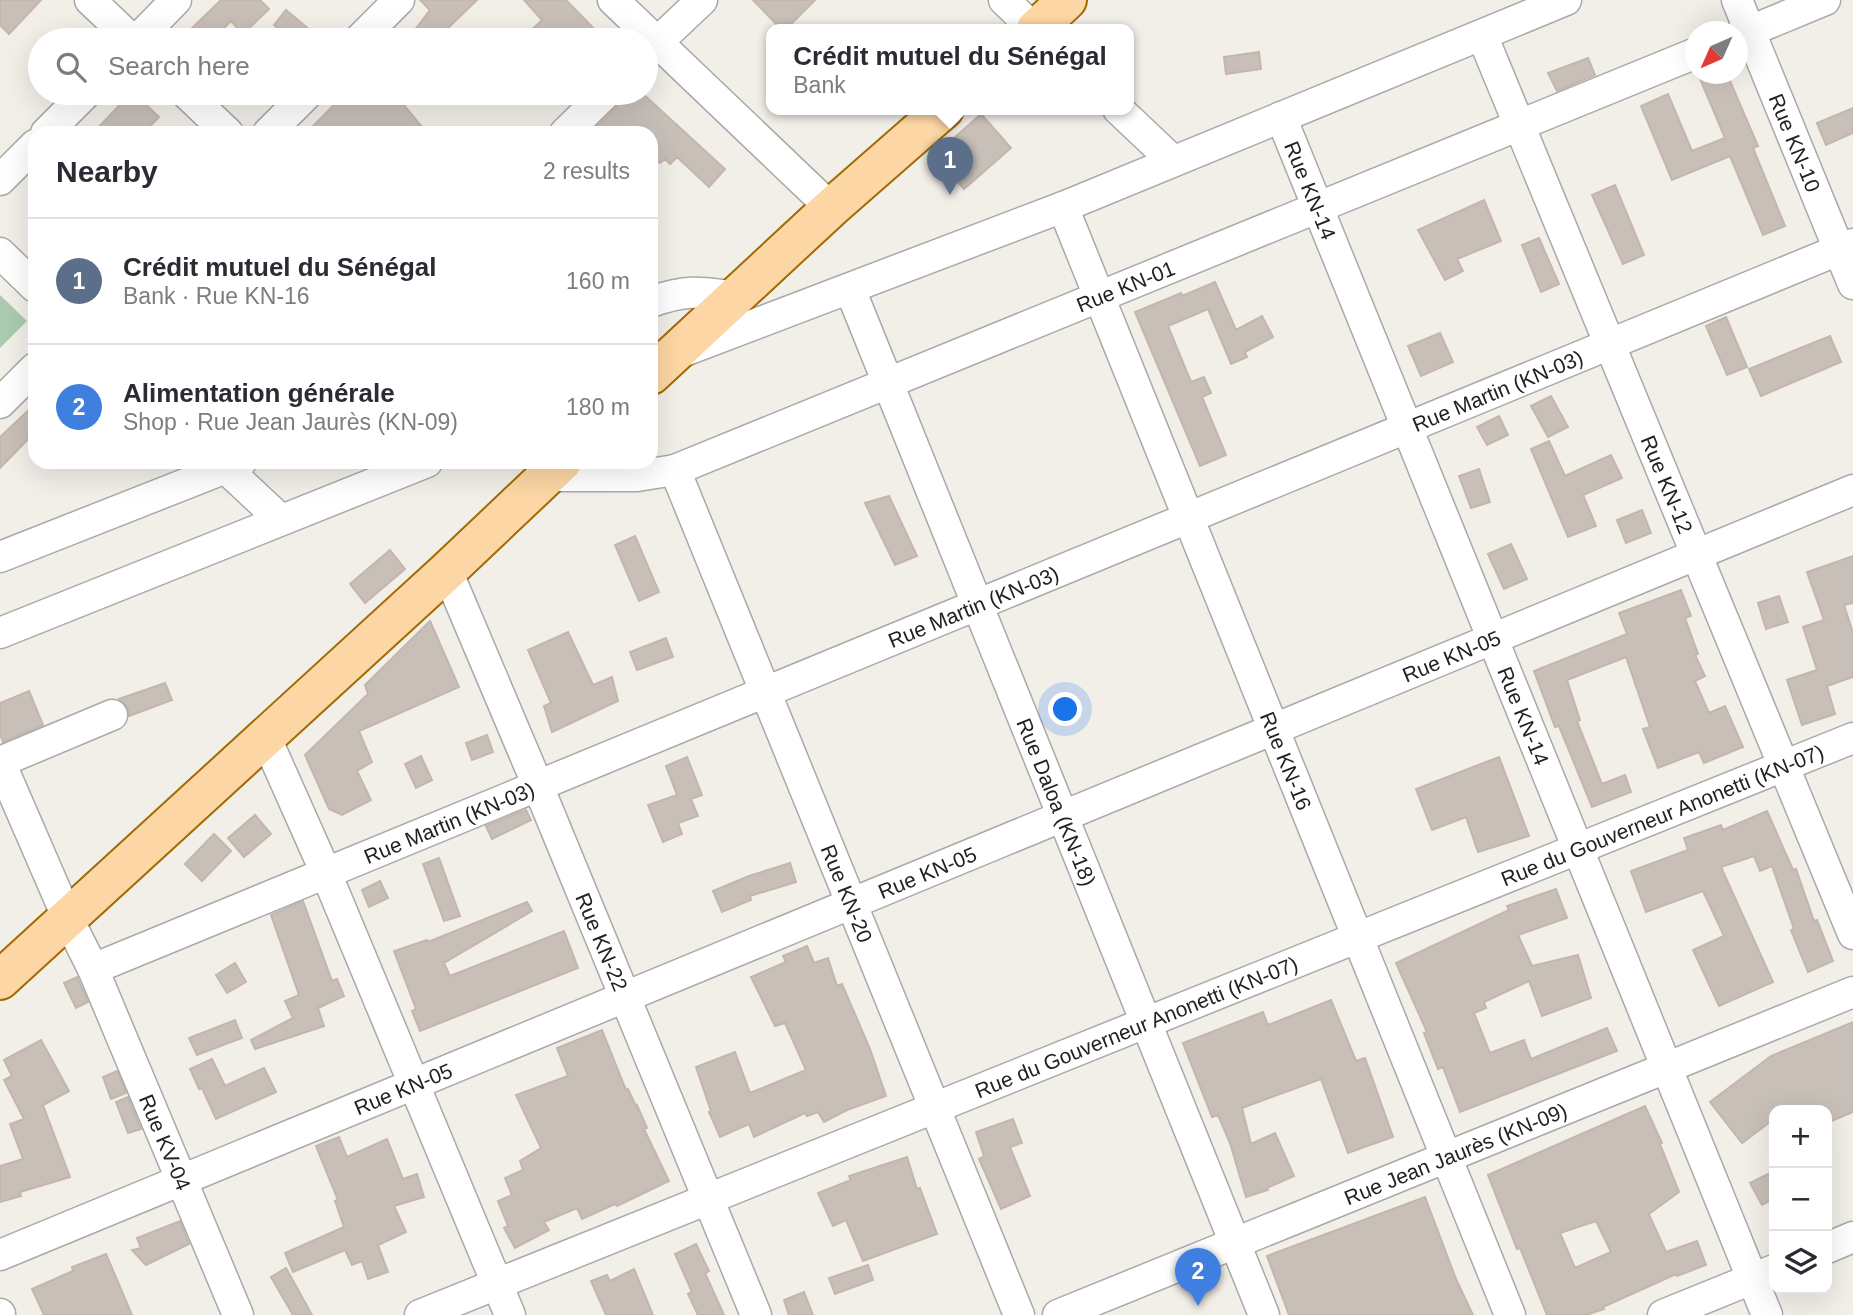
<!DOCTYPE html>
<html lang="en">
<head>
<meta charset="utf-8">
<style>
  body { margin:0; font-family:Helvetica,sans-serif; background:#f7f7f7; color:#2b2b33 }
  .controls { position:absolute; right:21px; bottom:21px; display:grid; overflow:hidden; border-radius:14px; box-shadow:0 7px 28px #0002 }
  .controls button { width:63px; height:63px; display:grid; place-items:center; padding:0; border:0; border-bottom:2px solid #e1e1e2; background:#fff; color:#2b2b33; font:35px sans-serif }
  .compass { position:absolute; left:1685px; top:21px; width:63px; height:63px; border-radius:50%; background:#fff; box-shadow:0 7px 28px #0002; rotate:225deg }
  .you { position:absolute; left:1066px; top:710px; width:24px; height:24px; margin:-18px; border:5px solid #fff; border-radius:50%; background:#1a73e8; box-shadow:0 0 0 10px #1a73e833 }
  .badge { display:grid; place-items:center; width:46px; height:46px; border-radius:50%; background:#1a73e8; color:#fff; font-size:23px; font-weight:700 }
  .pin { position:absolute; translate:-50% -58px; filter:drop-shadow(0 2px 4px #0008) }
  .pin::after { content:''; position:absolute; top:37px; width:24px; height:21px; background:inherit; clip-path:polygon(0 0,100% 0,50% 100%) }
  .popup { position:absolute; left:766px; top:24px; width:368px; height:91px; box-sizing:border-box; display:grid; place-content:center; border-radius:14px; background:#fff; filter:drop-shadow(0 2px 5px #0005); font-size:23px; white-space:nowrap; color:#7c7c81 }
  .popup b { font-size:26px; color:#2b2b33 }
  .popup::after { content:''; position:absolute; left:50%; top:100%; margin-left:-14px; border:14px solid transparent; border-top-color:#fff }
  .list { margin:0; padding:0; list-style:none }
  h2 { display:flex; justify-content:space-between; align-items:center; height:91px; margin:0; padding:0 28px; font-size:30px }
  h2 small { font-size:23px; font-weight:400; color:#7c7c81 }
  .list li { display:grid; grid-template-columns:46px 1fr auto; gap:21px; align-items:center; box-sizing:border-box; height:126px; padding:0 28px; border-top:2px solid #e1e1e2 }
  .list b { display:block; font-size:26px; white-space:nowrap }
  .list p { margin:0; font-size:23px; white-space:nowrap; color:#7c7c81 }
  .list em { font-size:23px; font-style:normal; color:#7c7c81 }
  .icon { flex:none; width:38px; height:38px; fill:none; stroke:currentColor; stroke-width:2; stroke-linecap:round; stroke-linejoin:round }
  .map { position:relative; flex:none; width:1853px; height:1315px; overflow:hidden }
  .search { position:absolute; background:#fff; box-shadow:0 7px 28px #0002; left:28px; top:28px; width:630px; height:77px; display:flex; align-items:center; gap:18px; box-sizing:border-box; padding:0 24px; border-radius:38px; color:#7c7c81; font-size:26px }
  .panel { position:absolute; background:#fff; box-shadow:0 7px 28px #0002; left:28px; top:126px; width:630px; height:343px; border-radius:21px }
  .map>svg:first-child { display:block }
  .cemetery { fill:#aacbaf }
  .building { fill:#c7bfb8; stroke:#c4b6ab; stroke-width:2; fill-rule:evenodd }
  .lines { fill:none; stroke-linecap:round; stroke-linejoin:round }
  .minor-casing { stroke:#a9a9a9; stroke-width:33 }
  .major-casing { stroke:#a06b00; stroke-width:42 }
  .minor { stroke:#fff; stroke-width:30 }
  .major { stroke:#fcd6a4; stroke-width:38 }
  .labels { text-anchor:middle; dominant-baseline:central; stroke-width:7; stroke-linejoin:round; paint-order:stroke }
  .street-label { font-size:21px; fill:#222; stroke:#fff }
</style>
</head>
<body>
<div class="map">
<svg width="1853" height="1315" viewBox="0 0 1853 1315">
  <rect width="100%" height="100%" fill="#f2efe9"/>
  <path class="cemetery" d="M 0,295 L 27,321 L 0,348 Z"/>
  <path class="building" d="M 0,0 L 41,0 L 9,34 L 0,25 Z
    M 221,0 L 260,0 L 269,9 L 243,34 L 231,21 L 212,40 L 200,40 L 190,30 Z
    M 420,0 L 477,0 L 447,29 L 461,40 L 426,40 L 414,31 L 430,10 Z
    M 524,0 L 566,0 L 605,40 L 521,40 L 542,20 Z
    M 753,0 L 815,0 L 786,29 L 781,29 Z
    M 286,10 L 322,40 L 292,40 L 274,25 Z
    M 1259,52 L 1261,69 L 1226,74 L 1224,57 Z
    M 1588,58 L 1595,75 L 1557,91 L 1548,73 Z
    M 1698,74 L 1727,74 L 1758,146 L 1753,148 L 1785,226 L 1763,235 L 1730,156 L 1672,180 L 1641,106 L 1668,94 L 1692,151 L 1725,138 Z
    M 131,93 L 134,93 L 159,117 L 144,133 L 93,133 Z
    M 346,93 L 394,93 L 427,133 L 306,133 Z
    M 623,93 L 642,93 L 725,169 L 709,187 L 677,157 L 670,164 L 665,159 L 660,163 L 651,154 L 651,133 L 590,133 L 618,106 Z
    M 1853,108 L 1853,133 L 1826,145 L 1817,123 Z
    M 981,114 L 1011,148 L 964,189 L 935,155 Z
    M 1615,185 L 1644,255 L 1623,264 L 1592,195 Z
    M 1484,200 L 1501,241 L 1457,259 L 1463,271 L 1445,280 L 1418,230 Z
    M 1539,238 L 1559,284 L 1541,292 L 1522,245 Z
    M 1215,282 L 1236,330 L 1262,316 L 1273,337 L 1245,352 L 1247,357 L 1231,364 L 1208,309 L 1168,326 L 1191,382 L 1204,377 L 1211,393 L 1202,397 L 1226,455 L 1200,466 L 1135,312 L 1181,293 L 1182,296 Z
    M 1726,317 L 1747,367 L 1727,375 L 1706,326 Z
    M 1440,333 L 1453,362 L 1421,376 L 1408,346 Z
    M 1830,336 L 1841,362 L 1761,396 L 1749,369 Z
    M 1551,396 L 1568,427 L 1548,437 L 1531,406 Z
    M 35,404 L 35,432 L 0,468 L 0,437 Z
    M 1499,416 L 1508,435 L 1487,445 L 1477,427 Z
    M 1549,441 L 1565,476 L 1611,455 L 1622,478 L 1583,495 L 1596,526 L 1568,537 L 1531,449 Z
    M 1479,469 L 1490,502 L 1471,508 L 1459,476 Z
    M 889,496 L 917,556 L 895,565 L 865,503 Z
    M 1642,510 L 1651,533 L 1626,543 L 1617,520 Z
    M 635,536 L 659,592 L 639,601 L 615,545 Z
    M 1511,544 L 1527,579 L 1504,589 L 1488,554 Z
    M 390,550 L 405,569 L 365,603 L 350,584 Z
    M 1853,556 L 1853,603 L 1844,605 L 1853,633 L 1853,677 L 1827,686 L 1835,714 L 1802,725 L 1787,680 L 1817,670 L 1803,627 L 1824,620 L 1807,572 Z
    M 1681,590 L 1691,616 L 1685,618 L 1698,654 L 1695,655 L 1705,676 L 1695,681 L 1709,713 L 1725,706 L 1743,747 L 1704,763 L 1699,752 L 1658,768 L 1643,729 L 1650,727 L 1626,657 L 1567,680 L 1580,720 L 1577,721 L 1602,784 L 1625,775 L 1631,792 L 1592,807 L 1559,726 L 1555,727 L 1534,671 L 1627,634 L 1619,613 Z
    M 1779,596 L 1788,622 L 1766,629 L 1758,603 Z
    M 430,621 L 459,687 L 359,731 L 372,762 L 357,771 L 371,800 L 342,815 L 329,809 L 305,755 L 368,694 L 365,685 Z
    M 568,632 L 593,685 L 612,677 L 618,701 L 552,732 L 544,706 L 551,703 L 528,650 Z
    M 666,638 L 673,657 L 637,670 L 630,652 Z
    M 165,683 L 172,700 L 129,716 L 128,708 L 119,699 Z
    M 29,691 L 43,725 L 3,742 L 0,734 L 0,703 Z
    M 487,735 L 493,752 L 472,760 L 466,743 Z
    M 421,756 L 432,780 L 416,788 L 405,764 Z
    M 687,757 L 702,795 L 691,799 L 698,816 L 678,823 L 682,834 L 663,842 L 648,805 L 677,795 L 666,766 Z
    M 1499,757 L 1529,836 L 1478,852 L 1466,817 L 1432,830 L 1416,789 Z
    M 526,810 L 531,820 L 492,839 L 486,826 Z
    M 1767,811 L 1793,870 L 1796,869 L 1814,921 L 1817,920 L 1833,961 L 1808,972 L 1791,930 L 1794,929 L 1772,866 L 1760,871 L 1754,856 L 1721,867 L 1773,982 L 1719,1006 L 1693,950 L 1724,936 L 1703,891 L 1646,912 L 1631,871 L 1688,850 L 1684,838 L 1721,825 L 1723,830 Z
    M 255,815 L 271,834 L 244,857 L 228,838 Z
    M 214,834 L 231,851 L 202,881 L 185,864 Z
    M 439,858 L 460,916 L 444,921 L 423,864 Z
    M 790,863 L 796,882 L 750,896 L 751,900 L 722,912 L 713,891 L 749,876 Z
    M 380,881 L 388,898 L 369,907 L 362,890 Z
    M 1556,889 L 1567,918 L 1518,935 L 1532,966 L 1578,955 L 1591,998 L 1542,1016 L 1529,981 L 1484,1002 L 1486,1008 L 1474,1013 L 1490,1053 L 1524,1040 L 1531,1059 L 1607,1028 L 1617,1051 L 1460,1112 L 1443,1067 L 1438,1069 L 1424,1033 L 1427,1032 L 1396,963 L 1509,910 L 1507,906 Z
    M 303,901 L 332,981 L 337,979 L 344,996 L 318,1008 L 324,1026 L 255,1049 L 251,1040 L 293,1018 L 285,1001 L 299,995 L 271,915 Z
    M 527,902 L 532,911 L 444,963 L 450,976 L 564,931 L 578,968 L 420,1031 L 412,1011 L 416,1009 L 394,951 L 427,940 L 428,942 Z
    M 807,946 L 814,963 L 828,958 L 837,986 L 842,984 L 870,1049 L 886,1096 L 847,1110 L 824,1122 L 818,1112 L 807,1116 L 805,1113 L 754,1137 L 749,1124 L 720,1137 L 709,1112 L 711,1111 L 696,1067 L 735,1052 L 750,1093 L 806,1070 L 785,1023 L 775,1026 L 751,977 L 786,962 L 783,956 Z
    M 235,963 L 246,982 L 227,993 L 216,975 Z
    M 77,977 L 88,1002 L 76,1008 L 64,983 Z
    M 1331,1000 L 1356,1061 L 1365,1058 L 1393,1137 L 1348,1153 L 1321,1079 L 1242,1108 L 1251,1144 L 1275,1133 L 1294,1176 L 1267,1188 L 1268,1190 L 1246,1197 L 1230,1143 L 1218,1115 L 1212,1117 L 1183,1043 L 1263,1012 L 1268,1025 Z
    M 235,1020 L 242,1038 L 197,1055 L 189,1038 Z
    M 1853,1022 L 1853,1112 L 1827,1123 L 1827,1110 L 1774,1110 L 1774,1119 L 1742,1143 L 1710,1102 L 1771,1056 Z
    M 602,1030 L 626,1090 L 628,1089 L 636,1106 L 637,1105 L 647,1128 L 644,1129 L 669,1181 L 617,1206 L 615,1204 L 582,1219 L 577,1208 L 544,1222 L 549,1230 L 515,1248 L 504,1228 L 508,1226 L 498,1201 L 512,1195 L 505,1178 L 523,1170 L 520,1161 L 541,1148 L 516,1095 L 568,1076 L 557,1048 Z
    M 41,1040 L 69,1091 L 43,1105 L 70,1177 L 20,1192 L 21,1196 L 0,1202 L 0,1166 L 23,1159 L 10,1124 L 24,1119 L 4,1080 L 12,1076 L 4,1060 Z
    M 212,1059 L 225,1086 L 264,1068 L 276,1092 L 216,1119 L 202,1088 L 199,1089 L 190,1069 Z
    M 117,1071 L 126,1093 L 111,1099 L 103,1077 Z
    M 128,1097 L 141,1129 L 128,1133 L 116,1102 Z
    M 1645,1106 L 1662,1143 L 1660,1144 L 1679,1192 L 1649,1214 L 1650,1217 L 1666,1252 L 1697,1241 L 1706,1265 L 1677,1276 L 1676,1274 L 1603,1307 L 1604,1309 L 1586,1315 L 1547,1315 L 1520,1248 L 1517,1249 L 1488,1175 ZM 1596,1221 L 1611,1252 L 1575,1268 L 1560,1233 Z
    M 1013,1119 L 1022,1143 L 1010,1147 L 1030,1196 L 1001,1209 L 979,1159 L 984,1156 L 976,1132 Z
    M 339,1137 L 347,1157 L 387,1139 L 403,1179 L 417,1174 L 424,1197 L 394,1206 L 406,1232 L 378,1245 L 388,1272 L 368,1279 L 362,1261 L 352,1265 L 345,1250 L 293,1272 L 285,1253 L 344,1227 L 335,1201 L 338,1200 L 316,1146 Z
    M 907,1157 L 917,1189 L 920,1188 L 937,1234 L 863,1261 L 846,1220 L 833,1226 L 818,1193 L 851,1180 L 849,1176 Z
    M 1774,1171 L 1774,1199 L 1762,1205 L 1750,1183 Z
    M 1425,1197 L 1456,1279 L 1473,1315 L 1289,1315 L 1267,1256 Z
    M 180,1221 L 189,1244 L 146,1265 L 132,1250 L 141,1248 L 137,1238 Z
    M 696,1244 L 709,1271 L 705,1273 L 724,1315 L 698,1315 L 688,1294 L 692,1292 L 675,1254 Z
    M 106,1254 L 132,1315 L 44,1315 L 32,1289 L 73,1271 L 72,1267 Z
    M 868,1265 L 873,1280 L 835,1294 L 829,1278 Z
    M 286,1268 L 312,1315 L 293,1315 L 271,1277 Z
    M 634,1269 L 653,1315 L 606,1315 L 591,1281 L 607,1275 L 610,1281 Z
    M 804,1292 L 813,1315 L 789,1315 L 784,1300 Z"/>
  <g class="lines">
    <defs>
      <g id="minor">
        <path d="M 90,0 L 132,40"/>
        <path d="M 613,0 L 831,208"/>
        <path d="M 1004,0 L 1034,29"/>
        <path id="s1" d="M 1737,0 L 1853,284"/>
        <path id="s2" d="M 1482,35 L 1853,934"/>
        <path d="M 1738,36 L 1825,0"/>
        <path d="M 137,40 L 176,0"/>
        <path d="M 359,40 L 399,0"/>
        <path d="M 646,53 L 702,0"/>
        <path d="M 186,93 L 228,133"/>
        <path d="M 1118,109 L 1173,161"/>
        <path id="s3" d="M 1281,117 L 1767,1315"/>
        <path d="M 46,133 L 86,93"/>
        <path d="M 268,133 L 308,93"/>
        <path d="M 565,133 L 606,93"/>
        <path d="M 0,180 L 35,145"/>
        <path id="s4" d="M 1063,207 L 1510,1315"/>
        <path d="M 0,253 L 35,287"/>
        <path id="s5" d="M 850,289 L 1264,1315"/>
        <path d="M 651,302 C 687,289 700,292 738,297"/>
        <path d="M 679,353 L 1063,207 L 1566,0"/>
        <path d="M 0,403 L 35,368"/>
        <path d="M 219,462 L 281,520"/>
        <path id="s6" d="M 675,470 L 1019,1315"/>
        <path id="s7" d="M 548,476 L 637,476 L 675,470 L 1696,53"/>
        <path d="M 0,557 L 241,462"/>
        <path id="s8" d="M 447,571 L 538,786 L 756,1315"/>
        <path d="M 0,633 L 427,462"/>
        <path id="s9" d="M 112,715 L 0,762 L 68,919 L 93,969 L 238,1315"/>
        <path d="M 265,736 L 326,873 L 510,1315"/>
        <path id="s10" d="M 93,969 L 1853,244"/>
        <path d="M 1827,1248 L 1853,1237"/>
        <path id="s11" d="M 0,1255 L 1853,490"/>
        <path d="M 0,1314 L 0,1315"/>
        <path id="s12" d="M 420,1315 L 1853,738"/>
        <path id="s13" d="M 1058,1315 L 1853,992"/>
        <path d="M 1663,1315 L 1774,1270"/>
      </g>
      <path id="major" d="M 1036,29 L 1067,0
        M 651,375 L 831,208 L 944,109
        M 0,980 L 447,571 L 562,462"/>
    </defs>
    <use href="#minor" class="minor-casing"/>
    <use href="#major" class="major-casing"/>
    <use href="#minor" class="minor"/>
    <use href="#major" class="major"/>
  </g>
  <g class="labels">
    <g class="street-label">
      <text stroke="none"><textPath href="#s1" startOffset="154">Rue KN-10</textPath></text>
      <text stroke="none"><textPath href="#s3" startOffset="79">Rue KN-14</textPath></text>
      <text stroke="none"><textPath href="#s7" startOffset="614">Rue KN-01</textPath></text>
      <text stroke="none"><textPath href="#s10" startOffset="1519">Rue Martin (KN-03)</textPath></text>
      <text stroke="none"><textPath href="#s2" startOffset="486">Rue KN-12</textPath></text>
      <text stroke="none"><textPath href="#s10" startOffset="952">Rue Martin (KN-03)</textPath></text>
      <text stroke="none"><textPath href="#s11" startOffset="1570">Rue KN-05</textPath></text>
      <text stroke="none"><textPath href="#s3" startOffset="646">Rue KN-14</textPath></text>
      <text stroke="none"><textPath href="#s4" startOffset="597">Rue KN-16</textPath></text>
      <text stroke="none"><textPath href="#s5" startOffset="553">Rue Daloa (KN-18)</textPath></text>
      <text stroke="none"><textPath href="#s12" startOffset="1339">Rue du Gouverneur Anonetti (KN-07)</textPath></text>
      <text stroke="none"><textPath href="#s10" startOffset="385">Rue Martin (KN-03)</textPath></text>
      <text stroke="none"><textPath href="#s11" startOffset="1003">Rue KN-05</textPath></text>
      <text stroke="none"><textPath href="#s6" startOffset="457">Rue KN-20</textPath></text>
      <text stroke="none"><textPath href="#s8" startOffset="402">Rue KN-22</textPath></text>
      <text stroke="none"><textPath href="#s12" startOffset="772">Rue du Gouverneur Anonetti (KN-07)</textPath></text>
      <text stroke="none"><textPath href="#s11" startOffset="436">Rue KN-05</textPath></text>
      <text stroke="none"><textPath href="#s9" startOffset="536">Rue KV-04</textPath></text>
      <text stroke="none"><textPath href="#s13" startOffset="429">Rue Jean Jaurès (KN-09)</textPath></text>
    </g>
  </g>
</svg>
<div class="controls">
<button>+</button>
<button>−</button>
<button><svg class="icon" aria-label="layers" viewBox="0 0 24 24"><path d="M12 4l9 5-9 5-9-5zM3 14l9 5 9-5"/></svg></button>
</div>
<svg class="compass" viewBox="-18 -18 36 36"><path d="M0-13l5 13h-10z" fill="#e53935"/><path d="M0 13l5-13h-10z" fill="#7c7c81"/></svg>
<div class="you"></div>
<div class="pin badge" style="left:950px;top:195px;background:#5c6f8a">1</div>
<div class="popup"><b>Crédit mutuel du Sénégal</b>Bank</div>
<div class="pin badge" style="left:1198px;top:1306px;background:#3f7fe0">2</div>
<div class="search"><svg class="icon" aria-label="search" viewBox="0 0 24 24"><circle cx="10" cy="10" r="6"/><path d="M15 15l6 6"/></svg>Search here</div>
<section class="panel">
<h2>Nearby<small>2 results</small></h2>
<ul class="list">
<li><span class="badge" style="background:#5c6f8a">1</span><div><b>Crédit mutuel du Sénégal</b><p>Bank · Rue KN-16</p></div><em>160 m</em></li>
<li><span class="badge" style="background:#3f7fe0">2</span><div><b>Alimentation générale</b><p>Shop · Rue Jean Jaurès (KN-09)</p></div><em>180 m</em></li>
</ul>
</section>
</div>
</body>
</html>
